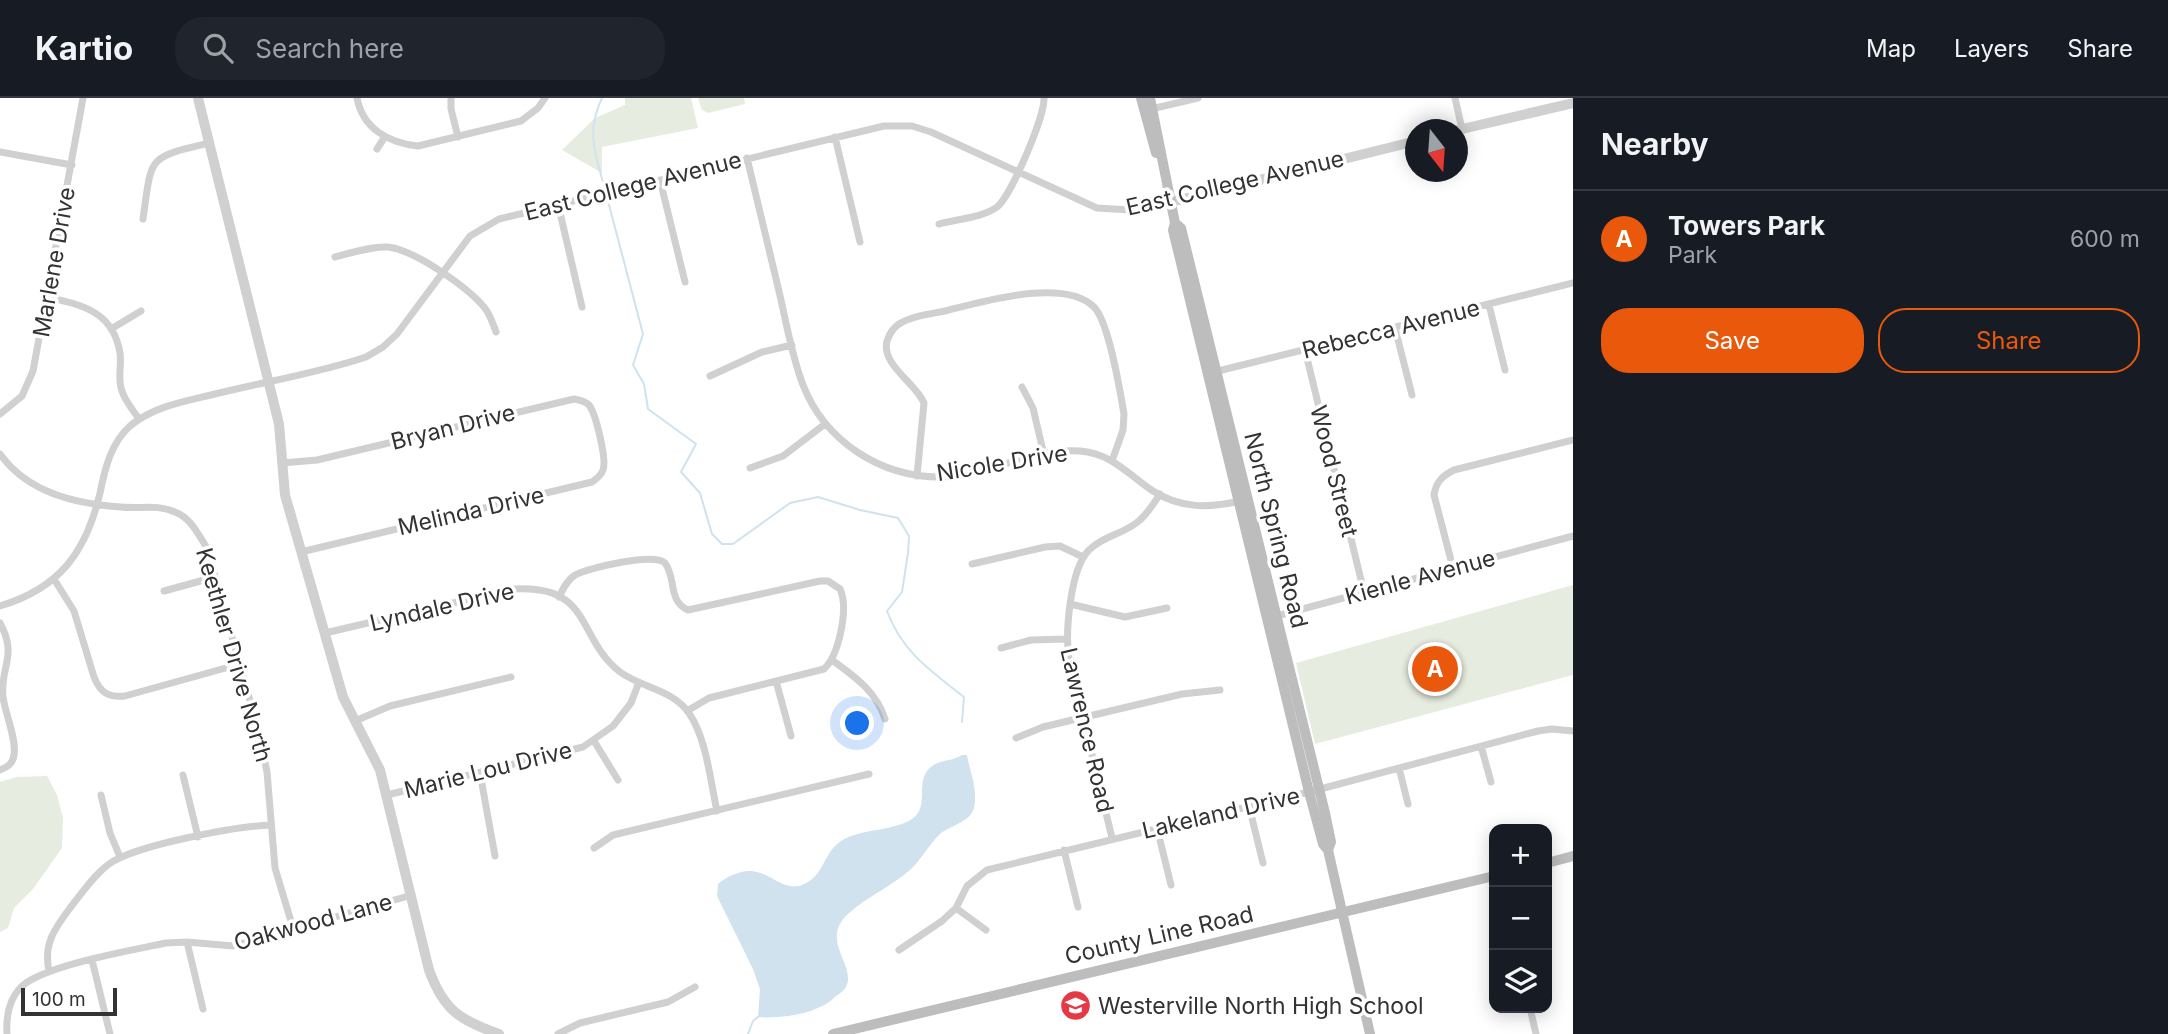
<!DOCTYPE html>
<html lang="en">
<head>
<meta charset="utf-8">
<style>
  body { margin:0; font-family:Inter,sans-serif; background:#20242c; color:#f1f3f6 }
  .controls { position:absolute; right:21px; bottom:21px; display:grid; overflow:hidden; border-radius:14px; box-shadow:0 4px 18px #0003 }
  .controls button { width:63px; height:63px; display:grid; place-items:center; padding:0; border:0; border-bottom:2px solid #363941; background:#171b24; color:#f1f3f6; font:35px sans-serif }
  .compass { position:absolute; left:1405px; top:21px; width:63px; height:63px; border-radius:50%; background:#171b24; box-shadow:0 4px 18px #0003; rotate:163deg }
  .scale { position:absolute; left:21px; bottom:18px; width:96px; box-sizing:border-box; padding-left:7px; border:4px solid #333; border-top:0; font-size:19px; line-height:24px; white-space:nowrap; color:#333; -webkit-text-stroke:5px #fff; paint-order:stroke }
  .you { position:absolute; left:858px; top:626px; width:24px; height:24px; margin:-18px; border:5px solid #fff; border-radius:50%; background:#1a73e8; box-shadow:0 0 0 10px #1a73e833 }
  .badge { display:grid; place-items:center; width:46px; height:46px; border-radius:50%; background:#ea580c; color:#fff; font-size:23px; font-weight:700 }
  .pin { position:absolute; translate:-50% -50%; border:4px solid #fff; box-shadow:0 2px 7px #0006 }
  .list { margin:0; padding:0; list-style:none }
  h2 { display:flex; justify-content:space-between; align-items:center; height:91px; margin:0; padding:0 28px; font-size:30px }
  h2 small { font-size:23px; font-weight:400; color:#9ea1a6 }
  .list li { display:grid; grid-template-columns:46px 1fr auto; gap:21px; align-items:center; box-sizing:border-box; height:98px; padding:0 28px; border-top:2px solid #363941 }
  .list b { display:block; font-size:26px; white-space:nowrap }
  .list p { margin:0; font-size:23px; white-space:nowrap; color:#9ea1a6 }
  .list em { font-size:23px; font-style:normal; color:#9ea1a6 }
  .actions { display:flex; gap:14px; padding:21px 28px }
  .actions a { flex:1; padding:16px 0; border:2px solid #ea580c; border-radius:28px; text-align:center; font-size:24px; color:#ea580c }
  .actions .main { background:#ea580c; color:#fff }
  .icon { flex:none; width:38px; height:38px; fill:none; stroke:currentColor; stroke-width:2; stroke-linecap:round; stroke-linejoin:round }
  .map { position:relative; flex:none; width:1573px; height:936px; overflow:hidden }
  header { display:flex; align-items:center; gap:42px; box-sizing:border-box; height:98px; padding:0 35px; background:#171b24; border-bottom:2px solid #363941 }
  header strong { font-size:33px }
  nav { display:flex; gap:38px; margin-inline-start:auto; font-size:24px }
  .search { width:490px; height:63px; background:#20242c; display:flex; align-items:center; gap:18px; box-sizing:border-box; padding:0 24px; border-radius:28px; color:#9ea1a6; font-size:26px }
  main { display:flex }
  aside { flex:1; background:#171b24 }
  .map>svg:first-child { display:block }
  .green { fill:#e6ecdf }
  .water { fill:#cfe2ee }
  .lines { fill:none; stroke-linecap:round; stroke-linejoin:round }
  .stream { stroke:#cfe2ee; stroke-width:2 }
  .minor { stroke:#d0d0d0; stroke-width:7 }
  .tertiary { stroke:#d0d0d0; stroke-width:10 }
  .secondary { stroke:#bdbdbd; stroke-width:10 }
  .labels { text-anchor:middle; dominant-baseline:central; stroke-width:7; stroke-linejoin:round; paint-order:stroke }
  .street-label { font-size:23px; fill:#333; stroke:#fff }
  .poi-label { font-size:23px; fill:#333; stroke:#fff; text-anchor:start }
</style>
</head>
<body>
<header>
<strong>Kartio</strong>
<div class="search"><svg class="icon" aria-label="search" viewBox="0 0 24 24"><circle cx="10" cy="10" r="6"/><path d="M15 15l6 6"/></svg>Search here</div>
<nav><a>Map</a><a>Layers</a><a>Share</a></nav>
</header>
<main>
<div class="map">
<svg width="1573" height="936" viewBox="0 0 1573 936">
  <rect width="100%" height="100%" fill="#fff"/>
  <path class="green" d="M 625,0 L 691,0 L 698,30 L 602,49 L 602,75 L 562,52 L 595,20 L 625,7 Z
    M 698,0 L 744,0 L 745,6 L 708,15 L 702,12 Z
    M 1573,487 L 1573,577 L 1315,646 L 1296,565 Z
    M 47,678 L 57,697 L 63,720 L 62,750 L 33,791 L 14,810 L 8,830 L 0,834 L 0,684 L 16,679 Z"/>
  <path class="water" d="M 962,657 L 967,657 C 970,674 978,692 974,710 C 971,723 951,728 941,735 C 929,746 922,761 910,772 C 892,788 868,798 849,815 C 818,842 857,867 846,889 C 844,893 837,897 834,900 C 817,916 780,921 758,919 L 760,891 L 753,871 L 717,798 L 718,786 C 727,778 745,770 757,774 C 773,778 785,793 802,787 C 824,779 823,755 841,743 C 862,730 891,734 912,721 C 931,709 913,682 932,668 C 940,662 953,663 962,657 Z"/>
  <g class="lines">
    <path class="stream" d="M 602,0 C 586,33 595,55 604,88
      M 608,103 L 643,236 L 633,267 L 644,286 L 648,311 L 696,346 L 681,374 L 700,395 L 712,436 L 722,446 L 733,446 L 790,405 L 818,399 L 860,412 L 898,420 L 909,438 L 908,455 L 902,494 L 887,513 C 902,554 931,573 964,599 L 962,624
      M 748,936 L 753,923 L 758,919"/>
    <path class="minor" d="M 357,0 C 363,31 389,45 418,48 L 521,23 L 538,10 L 545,0
      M 451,0 L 451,11 L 458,39
      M 1455,0 L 1462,31
      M 1151,11 L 1198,0
      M 835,39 L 860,144
      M 377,51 L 384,40
      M 0,54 L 72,67
      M 747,60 C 757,103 768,146 778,189 C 786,222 791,256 803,287 C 825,343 880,379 940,379 C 987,379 1032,349 1080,353 C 1111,355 1129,377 1153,393 C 1181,411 1209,410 1240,403
      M 660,82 L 685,184
      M 558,106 L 582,209
      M 143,121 C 152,58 146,60 209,45
      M 939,126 C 956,121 982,120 997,109 C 1011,98 1045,18 1044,0
      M 335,159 C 351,155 371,148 388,149 C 415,152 467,189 484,209 C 490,216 493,226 496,234
      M 47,199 C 82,207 113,213 120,255 C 122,267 117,280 122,293 C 125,303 133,312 139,321
      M 1489,207 L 1505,272
      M 1395,230 L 1412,297
      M 111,231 L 141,213
      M 1305,252 L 1364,494
      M 1214,274 L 1573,185
      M 710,278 L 762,254 L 792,247
      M 1022,289 L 1033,310 L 1044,357
      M 0,316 L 22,298 L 33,273 L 83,0
      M 0,356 C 28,395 76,406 121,409 C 139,411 158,406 175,414 C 191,420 198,436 207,450 L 258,631 L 267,674 L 275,770 L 293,830
      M 282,365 L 317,362 L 574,301 C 580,302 585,303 589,307 C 596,316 607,362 603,372 C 601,378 597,380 592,384 L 301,454
      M 750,370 L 783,358 L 825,326
      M 917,378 L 924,305 C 916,285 881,267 887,243 C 889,237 893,230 899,226 C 911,218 930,216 945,213 C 981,204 1064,179 1094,209 C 1109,224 1120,293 1124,316 L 1123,332 L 1112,363
      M 972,466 L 1045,449 L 1060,448 L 1083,459
      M 1453,470 L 1434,397 C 1436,384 1442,378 1454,372 L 1573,342
      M 54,481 L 74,513 L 94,579 C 100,594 108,600 125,598 L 240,566
      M 164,493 L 215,479
      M 559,499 C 563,491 567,482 575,477 C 588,470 655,454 665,465 C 677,481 667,502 688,512 L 820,483 L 828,483 L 840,491 C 849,510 839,557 824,571 L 709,600 L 687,613
      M 1070,506 L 1125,519 L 1167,510
      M 0,508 C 60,490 86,454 100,395 C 105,370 111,345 130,328 C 154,308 186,303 215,296 C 263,284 319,275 366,259 L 383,249 L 397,236 L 470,138 L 499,121 L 884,28 L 912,28 L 931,34 L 1097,110 L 1131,112 L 1171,104
      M 1273,519 L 1573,438
      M 0,525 C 18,558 0,568 3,599 C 5,615 17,642 14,657 C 13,666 7,669 0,672
      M 325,535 L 513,491 C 593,486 576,540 620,574 C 642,590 672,591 689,615 C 707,642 710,682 717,713
      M 1001,550 L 1031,542 L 1066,541
      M 832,562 C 855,579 876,593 885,621
      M 776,583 L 791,638
      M 355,623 L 390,608 L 511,579
      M 1016,640 L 1043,629 L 1182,596 L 1220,592
      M 594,643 L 618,682
      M 1481,648 L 1491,684
      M 1399,670 L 1408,706
      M 480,675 L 495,758
      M 183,677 L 198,739
      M 101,697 L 110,735 L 120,759
      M 387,697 L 583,649 L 613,628 L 631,605 L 639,584
      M 1249,708 L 1263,765
      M 1157,730 L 1171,787
      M 1112,740 L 1069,561 C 1065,535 1070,471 1089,452 C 1104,437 1125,436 1140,422 C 1148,415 1154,405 1160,396
      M 594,750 L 613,737 L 869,676
      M 1064,752 L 1078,809
      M 956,810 L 986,832
      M 187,844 L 203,911
      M 899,852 L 942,823 L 956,810 L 967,788 L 987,772 L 1309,694 L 1538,633 L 1552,631 L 1573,633
      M 92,862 L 110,936
      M 49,873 C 43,846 55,830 70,810 C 82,795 94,777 109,766 C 135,747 238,728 271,727
      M 1530,910 L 1536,936
      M 7,936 C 6,919 8,903 20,890 C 40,868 133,852 166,845 L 187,844 L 233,848 L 412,797
      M 558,936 L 580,925 L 668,904 L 695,889"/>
    <path class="tertiary" d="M 198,0 L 279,326 L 285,397 L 343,599 L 380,672 L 429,872 C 444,913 460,922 499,936
      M 1458,32 L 1573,5
      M 1171,104 L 1416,43"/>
    <path class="secondary" d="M 1141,0 L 1156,55
      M 1150,0 L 1175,125 L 1173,132 L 1309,694 L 1323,746 L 1328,752 L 1370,936
      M 1175,125 L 1181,130 L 1325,715 L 1331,744 L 1328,752
      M 1547,765 L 1573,758
      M 833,936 L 1494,778"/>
  </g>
  <defs>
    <symbol id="school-disc" viewBox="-11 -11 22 22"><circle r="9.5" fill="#e63946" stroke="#fff"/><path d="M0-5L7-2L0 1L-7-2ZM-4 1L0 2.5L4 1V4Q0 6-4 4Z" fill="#fff"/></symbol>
  </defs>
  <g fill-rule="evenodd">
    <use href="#school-disc" x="1058" y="890" width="35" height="35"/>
  </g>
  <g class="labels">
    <g class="street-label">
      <text transform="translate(1235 85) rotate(-13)">East College Avenue</text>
      <text transform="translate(633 88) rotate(-14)">East College Avenue</text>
      <text transform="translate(54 164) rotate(-80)">Marlene Drive</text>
      <text transform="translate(1391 231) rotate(-14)">Rebecca Avenue</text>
      <text transform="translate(453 329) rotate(-14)">Bryan Drive</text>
      <text transform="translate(1002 365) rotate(-9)">Nicole Drive</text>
      <text transform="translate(1334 373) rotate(76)">Wood Street</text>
      <text transform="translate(471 413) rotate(-13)">Melinda Drive</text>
      <text transform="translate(1276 432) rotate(76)">North Spring Road</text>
      <text transform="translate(1420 479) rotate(-15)">Kienle Avenue</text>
      <text transform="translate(442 509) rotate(-13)">Lyndale Drive</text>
      <text transform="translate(234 557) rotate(74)">Keethler Drive North</text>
      <text transform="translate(1087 632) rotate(77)">Lawrence Road</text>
      <text transform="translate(488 672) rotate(-14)">Marie Lou Drive</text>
      <text transform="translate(1221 715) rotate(-13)">Lakeland Drive</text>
      <text transform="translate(313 824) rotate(-15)">Oakwood Lane</text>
      <text transform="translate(1159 837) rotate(-13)">County Line Road</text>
    </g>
    <g class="poi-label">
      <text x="1098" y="908">Westerville North High School</text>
    </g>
  </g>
</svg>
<div class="controls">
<button>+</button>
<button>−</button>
<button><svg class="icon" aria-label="layers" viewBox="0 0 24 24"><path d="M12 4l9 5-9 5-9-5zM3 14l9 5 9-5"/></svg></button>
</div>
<svg class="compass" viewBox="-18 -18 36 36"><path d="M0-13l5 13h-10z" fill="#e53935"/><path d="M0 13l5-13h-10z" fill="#9ea1a6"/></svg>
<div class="scale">100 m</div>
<div class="you"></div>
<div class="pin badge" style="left:1435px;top:571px">A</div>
</div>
<aside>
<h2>Nearby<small></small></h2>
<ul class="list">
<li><span class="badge">A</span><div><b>Towers Park</b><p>Park</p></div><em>600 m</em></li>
</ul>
<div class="actions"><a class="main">Save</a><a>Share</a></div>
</aside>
</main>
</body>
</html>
